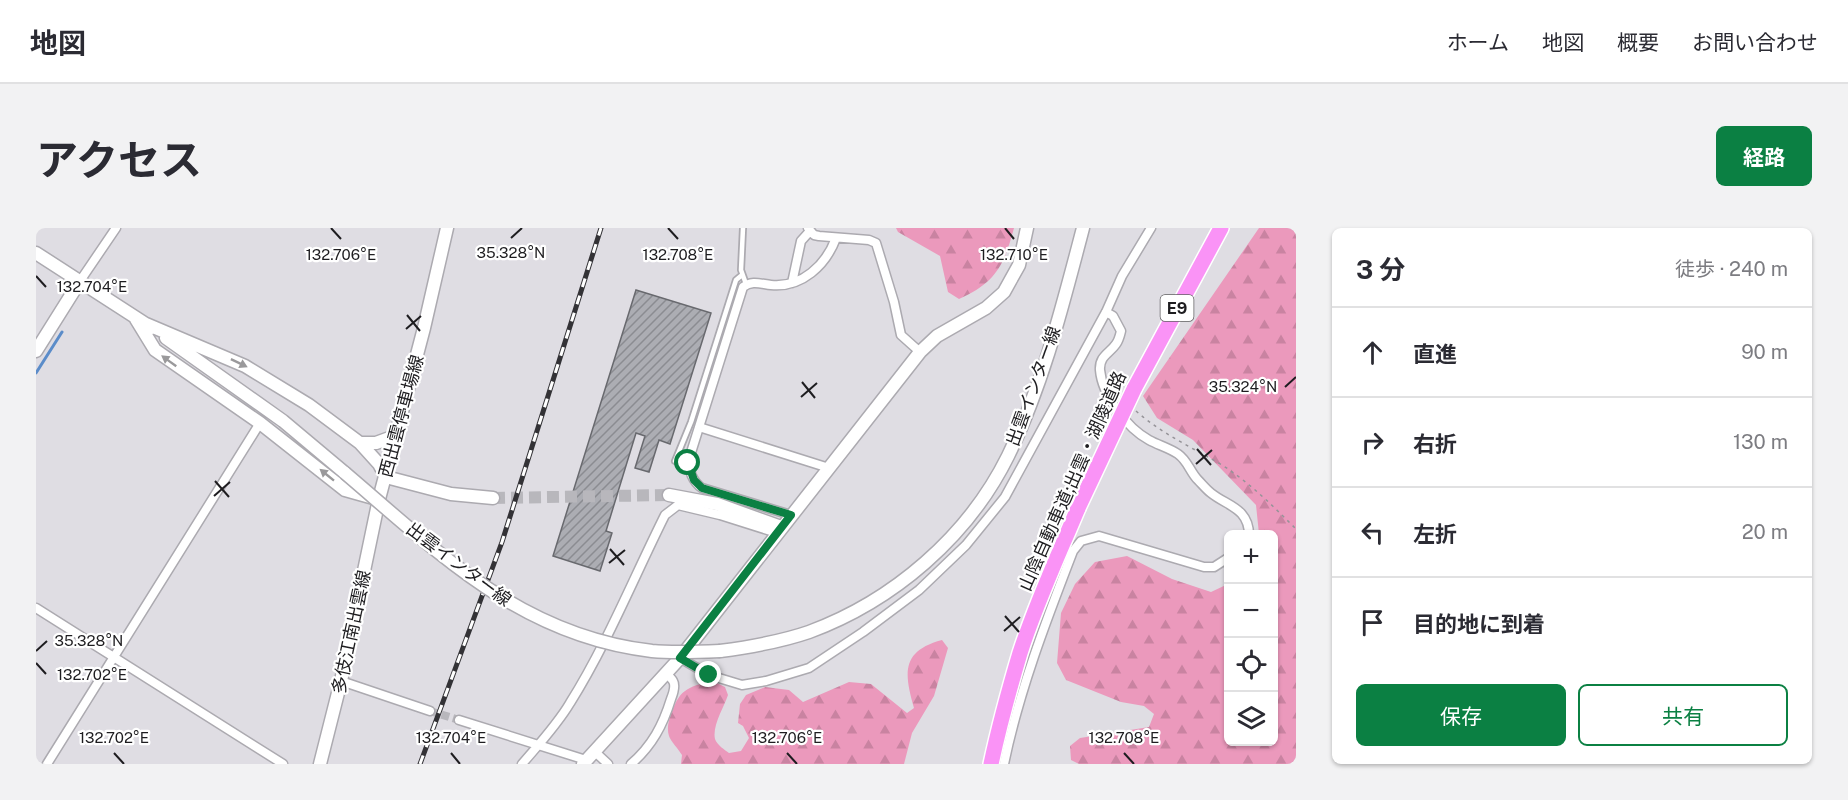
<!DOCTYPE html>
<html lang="ja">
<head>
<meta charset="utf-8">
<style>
  body { margin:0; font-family:"Public Sans","Noto Sans JP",sans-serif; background:#f2f2f3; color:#2b2b33 }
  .controls { position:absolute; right:18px; bottom:18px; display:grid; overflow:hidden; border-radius:9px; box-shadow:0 2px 4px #0004 }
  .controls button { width:54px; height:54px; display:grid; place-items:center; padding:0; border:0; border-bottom:2px solid #e1e1e2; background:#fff; color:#2b2b33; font:30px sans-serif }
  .stop { position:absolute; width:18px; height:18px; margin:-14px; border:4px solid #0b8043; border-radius:50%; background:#fff }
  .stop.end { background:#0b8043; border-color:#fff; box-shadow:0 2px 6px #0008 }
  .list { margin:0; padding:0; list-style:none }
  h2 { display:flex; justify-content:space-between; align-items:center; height:78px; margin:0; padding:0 24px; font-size:26px }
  h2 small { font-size:20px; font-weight:400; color:#7c7c81 }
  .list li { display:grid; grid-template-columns:39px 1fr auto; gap:18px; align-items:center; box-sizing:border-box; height:90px; padding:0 24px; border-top:2px solid #e1e1e2 }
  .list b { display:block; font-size:22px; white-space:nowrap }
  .list em { font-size:20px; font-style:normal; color:#7c7c81 }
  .actions { display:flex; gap:12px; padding:18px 24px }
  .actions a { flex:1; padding:14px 0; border:2px solid #0b8043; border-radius:9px; text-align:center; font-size:21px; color:#0b8043 }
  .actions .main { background:#0b8043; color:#fff }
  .icon { flex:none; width:33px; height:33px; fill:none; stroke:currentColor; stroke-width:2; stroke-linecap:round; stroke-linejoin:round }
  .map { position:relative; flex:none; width:1260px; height:536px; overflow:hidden; border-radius:9px }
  header { display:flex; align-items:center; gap:36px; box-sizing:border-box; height:84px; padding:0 30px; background:#fff; border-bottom:2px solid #e1e1e2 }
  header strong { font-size:28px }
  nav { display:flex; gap:33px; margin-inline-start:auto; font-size:21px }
  .intro { display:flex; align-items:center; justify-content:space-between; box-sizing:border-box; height:144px; padding:0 36px }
  h1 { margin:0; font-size:42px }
  .button { padding:15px 27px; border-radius:9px; background:#0b8043; color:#fff; font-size:21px; font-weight:700 }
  main { display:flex; gap:36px; padding:0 36px }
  aside { flex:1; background:#fff; border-radius:9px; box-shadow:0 2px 4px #0004 }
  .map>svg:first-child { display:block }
  .forest { fill:url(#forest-firs) }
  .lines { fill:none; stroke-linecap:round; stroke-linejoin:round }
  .stream { stroke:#5b8cc9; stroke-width:3 }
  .building { fill:url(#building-hatch); stroke:#68696e; stroke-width:1.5 }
  .street-tunnel { stroke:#b8b7bc; stroke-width:8; stroke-dasharray:8 4; stroke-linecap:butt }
  .secondary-tunnel { stroke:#b8b7bc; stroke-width:12; stroke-dasharray:12 6; stroke-linecap:butt }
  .lane-casing { stroke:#acaab0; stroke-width:8 }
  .street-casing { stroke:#acaab0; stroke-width:11 }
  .secondary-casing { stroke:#acaab0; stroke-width:15 }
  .highway-casing { stroke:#fff; stroke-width:18 }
  .path { stroke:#959398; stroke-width:1.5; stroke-dasharray:3 4.5; stroke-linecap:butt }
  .lane { stroke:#fff; stroke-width:4.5 }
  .street { stroke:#fff; stroke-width:8 }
  .secondary { stroke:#fff; stroke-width:12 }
  .highway { stroke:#fa93f6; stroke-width:15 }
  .rail-casing { stroke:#333236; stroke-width:5 }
  .rail { stroke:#fff; stroke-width:3; stroke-dasharray:9; stroke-linecap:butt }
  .secondary-bridge-casing { stroke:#acaab0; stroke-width:15; stroke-linecap:butt }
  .highway-bridge-casing { stroke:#fff; stroke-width:18; stroke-linecap:butt }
  .secondary-bridge { stroke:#fff; stroke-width:12 }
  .highway-bridge { stroke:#fa93f6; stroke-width:15 }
  .oneway { fill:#9a999b }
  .route { stroke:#0b8043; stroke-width:8 }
  .ticks { fill:none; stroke:#1e1d20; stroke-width:2 }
  .labels { text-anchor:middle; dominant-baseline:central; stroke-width:4.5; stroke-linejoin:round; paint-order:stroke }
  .shield { fill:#fff; stroke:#626163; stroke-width:1.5 }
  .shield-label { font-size:16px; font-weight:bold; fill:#1e1d20 }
  .street-label { font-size:18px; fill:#1e1d20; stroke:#fff }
  .ticks-label { font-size:15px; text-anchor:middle; fill:#1e1d20; stroke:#fff; stroke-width:4.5; stroke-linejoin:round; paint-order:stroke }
</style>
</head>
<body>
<header>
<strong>地図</strong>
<nav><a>ホーム</a><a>地図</a><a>概要</a><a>お問い合わせ</a></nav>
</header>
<div class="intro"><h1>アクセス</h1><a class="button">経路</a></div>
<main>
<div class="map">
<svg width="1260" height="536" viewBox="0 0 1260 536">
  <defs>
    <pattern id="forest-firs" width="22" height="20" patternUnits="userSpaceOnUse" patternTransform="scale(1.5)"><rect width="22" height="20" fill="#eb99bc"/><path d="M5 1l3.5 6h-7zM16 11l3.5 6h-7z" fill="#c983a1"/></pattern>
    <pattern id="building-hatch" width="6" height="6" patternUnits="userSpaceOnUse" patternTransform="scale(1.5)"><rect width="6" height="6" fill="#acadb3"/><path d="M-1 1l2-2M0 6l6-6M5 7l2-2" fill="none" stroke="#8b8c91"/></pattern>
  </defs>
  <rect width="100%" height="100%" fill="#dfdde3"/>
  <path class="forest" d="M 860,0 L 978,0 C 968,38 959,55 923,71 L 912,64 L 904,28 L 862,4 Z
    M 1223,0 L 1260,0 L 1260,536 L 1043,536 L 1035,532 L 1034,518 L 1044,510 L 1113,499 L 1118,486 L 1108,478 L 1085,474 L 1030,452 L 1021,435 L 1025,385 L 1039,356 L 1059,334 L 1091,328 L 1136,351 L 1175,364 L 1192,356 L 1192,514 L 1238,514 L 1238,307 L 1223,306 L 1220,277 L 1157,212 L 1121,190 L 1107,168 Z
    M 906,412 L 912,420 L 898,468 L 876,505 L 868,536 L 645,536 L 646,527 C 643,522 634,512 633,508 C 631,502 632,495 634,489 C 643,462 650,459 677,453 L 689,459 L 692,467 C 688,479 676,498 679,511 C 681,517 689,522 693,525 L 705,523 L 713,510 L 707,498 L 702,495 L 704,476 L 710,467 L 729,459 L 753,462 L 767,474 L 813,454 L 835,456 L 871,485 L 878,480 C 868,445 865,423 906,412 Z"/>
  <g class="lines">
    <path class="stream" d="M 0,145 L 26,104"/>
  </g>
  <path class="building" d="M 600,62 L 675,85 L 634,216 L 623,212 L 613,244 L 599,240 L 609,208 L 600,205 L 570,303 L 576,305 L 564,343 L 517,328 Z"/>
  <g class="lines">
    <path class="street-tunnel" d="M 394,483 L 423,492"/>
    <path class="secondary-tunnel" d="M 457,270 L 633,267"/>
    <defs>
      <path id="lane" d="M 707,0 L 705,42 L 710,56
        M 639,233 L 655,194 L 700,52 L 706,47"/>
      <path id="street" d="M 772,0 L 778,7 L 783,8 L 833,12 L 840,15 L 858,74 L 865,107 L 884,124
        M 44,53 L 80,0
        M 756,55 L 765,13 L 774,3
        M 1070,84 L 1077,88 L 1085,103 C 1084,107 1083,112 1080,116 C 1074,125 1063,128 1064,142 C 1066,167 1091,200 1113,212 C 1122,217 1133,220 1142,226 C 1152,233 1154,244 1162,252 C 1166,256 1170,261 1175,265 C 1191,278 1213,280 1213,307
        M 663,199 L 793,240
        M 755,287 L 666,260 C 657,254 652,242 653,231 L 707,59 C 716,52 725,56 735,57 C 766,60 790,37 800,10
        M 0,380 L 247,536
        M 644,430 L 673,447 L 706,457 L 730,453 L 773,440 L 827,404 L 883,362 L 930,317 L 969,269 L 1070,84 L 1086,48 L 1115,0
        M 305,453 L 394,483
        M 423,492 L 550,532
        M 558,523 L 572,536
        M 11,536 L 224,195
        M 486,536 C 503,516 521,497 534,475 C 571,416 598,349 629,287 L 642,277 L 684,287 L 741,305
        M 595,536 C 616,518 627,497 635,471 C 637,466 640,458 637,453 C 636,451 632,447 630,446
        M 968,536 C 983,463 1010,393 1037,323 L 1045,313 L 1063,308 L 1168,339 L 1178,339 L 1192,330"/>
      <path id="secondary" d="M 0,25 L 116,100
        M 100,91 L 119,122 L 224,195 L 309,262 L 341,271
        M 110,96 L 209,138 L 273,177 L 324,215 L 343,236 L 350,249 L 415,266 L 457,270
        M 130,110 L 247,193 L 309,245
        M 0,123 L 44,53
        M 324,215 L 340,215 L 359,208
        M 633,267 L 681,276 L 745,299
        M 684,423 C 714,419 744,414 773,404 C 857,373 932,309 972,228 C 1007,157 1027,76 1047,0
        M 284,536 L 305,453 L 343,271 L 388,100 L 411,0
        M 547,536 L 644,430 L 884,124 L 901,108 L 950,80 L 968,64 L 983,37 L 991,0"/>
      <path id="highway" d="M 1098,161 L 1185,0
        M 955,536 C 963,499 973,462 984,425 C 1000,375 1022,328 1042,280"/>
    </defs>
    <use href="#lane" class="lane-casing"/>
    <use href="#street" class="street-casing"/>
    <use href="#secondary" class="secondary-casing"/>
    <use href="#highway" class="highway-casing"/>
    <path class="path" d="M 1100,183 C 1126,206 1157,220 1186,237 C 1214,255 1237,278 1260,301"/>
    <use href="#lane" class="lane"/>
    <use href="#street" class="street"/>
    <use href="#secondary" class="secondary"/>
    <use href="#highway" class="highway"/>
    <defs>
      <path id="rail" d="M 384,536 L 466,314 L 565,0"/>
    </defs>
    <use href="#rail" class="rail-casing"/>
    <use href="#rail" class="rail"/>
    <defs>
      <path id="secondary-bridge" d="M 309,245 C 403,325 485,408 616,423 C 638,425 661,424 684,423"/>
      <path id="highway-bridge" d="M 1042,280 L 1098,161"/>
    </defs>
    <use href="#secondary-bridge" class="secondary-bridge-casing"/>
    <use href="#highway-bridge" class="highway-bridge-casing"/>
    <use href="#secondary-bridge" class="secondary-bridge"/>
    <use href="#highway-bridge" class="highway-bridge"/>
  </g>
  <defs><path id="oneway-solid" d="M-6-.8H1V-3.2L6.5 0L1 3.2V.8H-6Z" transform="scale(1.5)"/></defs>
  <g class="oneway">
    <use href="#oneway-solid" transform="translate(133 133) rotate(-144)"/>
    <use href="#oneway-solid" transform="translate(203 135) rotate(26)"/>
    <use href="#oneway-solid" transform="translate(291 247) rotate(-141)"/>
  </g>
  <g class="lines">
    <path class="route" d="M 652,235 L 658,252 L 666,260 L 755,287 L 644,430 L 673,447"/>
  </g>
  <path class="ticks" d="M 295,0 L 305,11M 632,0 L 642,11M 969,0 L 978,11M 475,10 L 486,0M 0,48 L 10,59M 371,87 L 384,103M 370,101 L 385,88M 766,154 L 779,170M 1249,159 L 1260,149M 765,169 L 781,155M 1161,221 L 1175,237M 1160,236 L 1176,222M 179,253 L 193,269M 178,268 L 194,254M 574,321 L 588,337M 573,335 L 589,322M 969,388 L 983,404M 968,403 L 984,389M 0,423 L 11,413M 0,435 L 10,446M 78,525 L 88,536M 415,525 L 424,536M 751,525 L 761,536M 1088,525 L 1098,536"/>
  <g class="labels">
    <rect class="shield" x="1124.5" y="67" width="33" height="26" rx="4.5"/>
    <g class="shield-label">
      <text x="1141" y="80">E9</text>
    </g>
    <g class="street-label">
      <text transform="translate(997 158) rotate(-70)">出雲インター線</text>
      <text transform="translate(365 188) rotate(-75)">西出雲停車場線</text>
      <text transform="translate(1036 253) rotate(-66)">山陰自動車道;出雲・湖陵道路</text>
      <text transform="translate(423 336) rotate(37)">出雲インター線</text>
      <text transform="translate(315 404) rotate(-78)">多伎江南出雲線</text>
    </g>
  </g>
  <g class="ticks-label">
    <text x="475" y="30">35.328°N</text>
    <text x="305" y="32">132.706°E</text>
    <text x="642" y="32">132.708°E</text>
    <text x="978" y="32">132.710°E</text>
    <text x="56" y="64">132.704°E</text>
    <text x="1207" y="164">35.324°N</text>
    <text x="53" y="418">35.328°N</text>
    <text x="56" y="452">132.702°E</text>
    <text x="78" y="515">132.702°E</text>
    <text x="415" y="515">132.704°E</text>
    <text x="751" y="515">132.706°E</text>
    <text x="1088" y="515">132.708°E</text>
  </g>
</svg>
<div class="controls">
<button>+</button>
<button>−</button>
<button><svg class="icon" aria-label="locate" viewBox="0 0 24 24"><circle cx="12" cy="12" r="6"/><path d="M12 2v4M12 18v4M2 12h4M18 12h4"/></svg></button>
<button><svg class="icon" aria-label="layers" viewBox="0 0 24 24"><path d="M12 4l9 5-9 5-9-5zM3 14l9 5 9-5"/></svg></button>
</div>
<div class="stop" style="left:652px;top:235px"></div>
<div class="stop end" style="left:673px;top:447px"></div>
</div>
<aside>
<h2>3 分<small>徒歩 · 240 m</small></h2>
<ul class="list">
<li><svg class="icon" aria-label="ahead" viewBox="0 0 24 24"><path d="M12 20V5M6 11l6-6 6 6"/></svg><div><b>直進</b></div><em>90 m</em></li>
<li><svg class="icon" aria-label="right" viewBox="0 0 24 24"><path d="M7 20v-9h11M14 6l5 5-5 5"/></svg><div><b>右折</b></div><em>130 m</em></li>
<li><svg class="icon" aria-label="left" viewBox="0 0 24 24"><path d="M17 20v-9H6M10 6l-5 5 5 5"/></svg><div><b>左折</b></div><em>20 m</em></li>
<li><svg class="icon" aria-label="arrive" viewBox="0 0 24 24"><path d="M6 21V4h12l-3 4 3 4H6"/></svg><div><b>目的地に到着</b></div></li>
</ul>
<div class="actions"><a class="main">保存</a><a>共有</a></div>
</aside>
</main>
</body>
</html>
